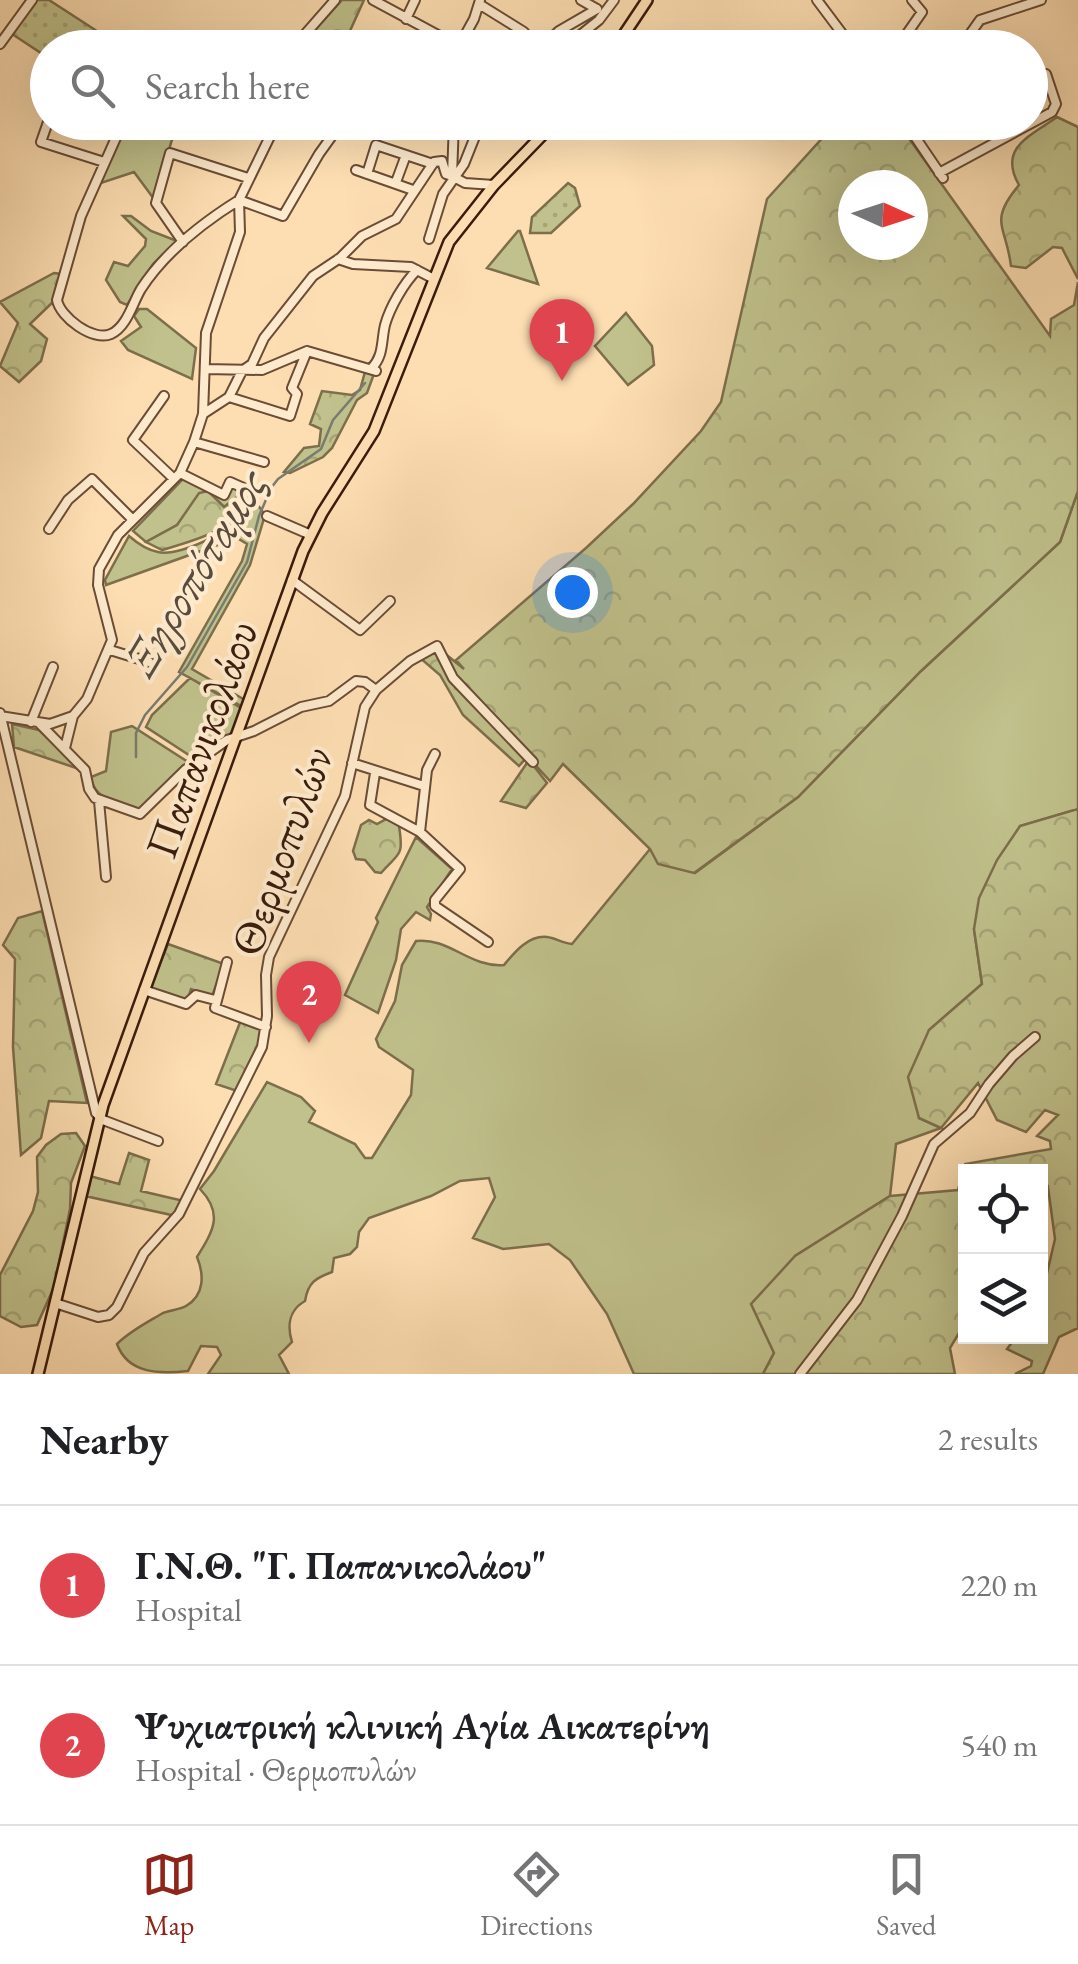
<!DOCTYPE html>
<html lang="en">
<head>
<meta charset="utf-8">
<style>
  body { margin:0; font-family:"EB Garamond",serif; background:#f2f2f2; color:#202124 }
  .controls { position:absolute; right:30px; bottom:30px; display:grid; overflow:hidden; border-radius:0px; box-shadow:0 10px 40px #0002 }
  .controls button { width:90px; height:90px; display:grid; place-items:center; padding:0; border:0; border-bottom:2px solid #e0e0e0; background:#fff; color:#202124; font:50px sans-serif }
  .compass { position:absolute; left:838px; top:170px; width:90px; height:90px; border-radius:50%; background:#fff; box-shadow:0 10px 40px #0002; rotate:93deg }
  .you { position:absolute; left:572px; top:592px; width:35px; height:35px; margin:-25px; border:8px solid #fff; border-radius:50%; background:#1a73e8; box-shadow:0 0 0 15px #1a73e833 }
  .badge { display:grid; place-items:center; width:65px; height:65px; border-radius:50%; background:#8f2418; color:#fff; font-size:32px; font-weight:700 }
  .pin { position:absolute; translate:-50% -82px; filter:drop-shadow(0 2px 5px #0008) }
  .pin::after { content:''; position:absolute; top:52px; width:35px; height:30px; background:inherit; clip-path:polygon(0 0,100% 0,50% 100%) }
  .list { margin:0; padding:0; list-style:none }
  h2 { display:flex; justify-content:space-between; align-items:center; height:130px; margin:0; padding:0 40px; font-size:42px }
  h2 small { font-size:32px; font-weight:400; color:#757577 }
  .list li { display:grid; grid-template-columns:65px 1fr auto; gap:30px; align-items:center; box-sizing:border-box; height:160px; padding:0 40px; border-top:2px solid #e0e0e0 }
  .list b { display:block; font-size:38px; white-space:nowrap }
  .list p { margin:0; font-size:32px; white-space:nowrap; color:#757577 }
  .list em { font-size:32px; font-style:normal; color:#757577 }
  .icon { flex:none; width:55px; height:55px; fill:none; stroke:currentColor; stroke-width:2; stroke-linecap:round; stroke-linejoin:round }
  .map { position:relative; flex:none; width:1078px; height:1374px; overflow:hidden }
  .search { position:absolute; background:#fff; box-shadow:0 10px 40px #0002; left:30px; right:30px; top:30px; height:110px; display:flex; align-items:center; gap:25px; box-sizing:border-box; padding:0 35px; border-radius:55px; color:#757577; font-size:38px }
  .sheet { height:450px; background:#fff }
  nav { display:flex; justify-content:space-around; align-items:center; box-sizing:border-box; height:140px; border-top:2px solid #e0e0e0; background:#fff; font-size:28px; color:#757577 }
  nav a { display:grid; justify-items:center; gap:5px }
  nav .on { color:#8f2418 }
  .map>svg:first-child { display:block }
  .green { fill:#c0c18c; stroke:#7d6e4c; stroke-width:2.5 }
  .forest { fill:url(#forest-crowns); stroke:#7d6e4c; stroke-width:2.5; fill-rule:evenodd }
  .park { fill:url(#park-dots); stroke:#7d6e4c; stroke-width:2.5 }
  .lines { fill:none; stroke-linecap:round; stroke-linejoin:round }
  .stream { stroke:#787b70; stroke-width:2.5 }
  .minor-casing { stroke:#6b4c36; stroke-width:12 }
  .major-casing { stroke:#3a1c0c; stroke-width:14 }
  .minor { stroke:#feeacd; stroke-width:8 }
  .major { stroke:#fddeb2; stroke-width:9 }
  .labels { text-anchor:middle; dominant-baseline:central; stroke-width:8; stroke-linejoin:round; paint-order:stroke }
  .street-label { font-size:45px; fill:#3a1c0c; stroke:#feeacd }
  .water-label { font-size:48px; font-style:italic; fill:#594c3e; stroke:#feeacd }
</style>
</head>
<body>
<div class="map">
<svg width="1078" height="1374" viewBox="0 0 1078 1374">
  <defs>
    <pattern id="forest-crowns" width="20" height="18" patternUnits="userSpaceOnUse" patternTransform="scale(2.5)"><rect width="20" height="18" fill="#c0c18c"/><path d="M2 6a3 3 0 1 1 6 0M12 15a3 3 0 1 1 6 0" fill="none" stroke="#a6a578"/></pattern>
    <pattern id="park-dots" width="8" height="8" patternUnits="userSpaceOnUse" patternTransform="scale(2.5)"><rect width="8" height="8" fill="#c0c18c"/><path d="M2 2h.1M6 6h.1" fill="none" stroke="#a6a578" stroke-width="1.8" stroke-linecap="round"/></pattern>
  </defs>
  <rect width="100%" height="100%" fill="#fddeb2"/>
  <filter id="stains"><feTurbulence type="fractalNoise" baseFrequency=".002" numOctaves="4"/><feColorMatrix values="0 0 0 0 .2 0 0 0 0 .09 0 0 0 0 .02 0 0 0 .5 -.17"/></filter>
  <radialGradient id="worn" r=".72"><stop offset=".6" stop-color="#630" stop-opacity="0"/><stop offset="1" stop-color="#630" stop-opacity=".3"/></radialGradient>
  <path class="green" d="M 84,123 L 177,123 L 154,199 L 134,172 L 98,184 L 118,139 Z
    M 123,216 L 131,216 L 151,231 L 177,241 L 153,264 L 127,305 L 120,302 L 106,280 L 114,262 L 128,266 L 145,246 L 146,239 Z
    M 518,231 L 520,231 L 538,284 L 487,268 Z
    M 139,309 L 147,309 L 196,348 L 192,379 L 128,350 L 121,341 L 141,327 L 134,316 Z
    M 626,313 L 652,346 L 654,365 L 628,385 L 595,346 Z
    M 184,478 L 224,499 L 232,487 L 244,492 L 224,507 L 208,491 L 177,525 L 146,542 L 133,531 Z
    M 1078,491 L 1078,809 L 1020,826 L 974,929 L 982,984 L 929,1030 L 919,1118 L 941,1128 L 896,1144 L 890,1196 L 795,1256 L 774,1353 L 763,1374 L 634,1374 L 607,1314 L 570,1260 L 549,1244 L 503,1249 L 473,1238 L 495,1197 L 489,1178 L 460,1181 L 431,1196 L 369,1218 L 359,1232 L 357,1247 L 350,1254 L 334,1258 L 332,1272 C 316,1278 308,1282 305,1301 C 289,1310 287,1326 292,1342 L 279,1355 L 289,1374 L 208,1374 L 221,1355 L 217,1347 L 201,1346 L 188,1371 C 159,1374 128,1374 117,1344 C 130,1331 148,1322 163,1313 C 170,1310 179,1310 186,1306 C 205,1295 204,1274 197,1257 C 213,1231 224,1214 200,1189 L 214,1171 L 267,1082 L 301,1097 L 315,1111 L 309,1122 L 355,1144 L 365,1158 L 372,1158 L 411,1095 L 413,1070 L 379,1047 L 376,1039 L 395,1001 L 402,965 L 416,941 C 449,937 470,968 504,965 C 514,953 528,935 547,937 C 555,938 563,943 572,944 L 650,849 L 695,873 L 798,797 L 921,671 L 1060,542 Z
    M 255,501 L 265,515 L 250,565 L 192,669 L 245,700 L 243,707 L 190,678 L 241,708 L 232,735 L 195,759 L 146,727 L 152,715 L 190,678 L 179,672 L 242,561 L 247,544 L 237,538 L 106,585 L 105,580 L 129,536 C 137,543 147,550 158,552 C 182,558 246,524 255,501 Z
    M 132,726 L 188,762 L 140,810 C 119,803 94,801 91,777 L 106,771 L 111,732 Z
    M 416,837 L 452,869 L 427,907 L 431,914 L 430,920 L 416,912 L 401,929 L 396,960 L 378,1013 L 345,995 L 378,922 L 376,918 Z"/>
  <path class="forest" d="M 342,0 L 364,0 L 349,33 L 368,43 L 366,47 L 318,47 L 306,40 Z
    M 1057,117 L 1078,127 L 1078,279 L 1062,248 L 1053,247 L 1026,268 L 1011,266 C 1006,225 988,222 1019,185 C 998,148 1029,137 1057,117 Z
    M 836,123 L 898,123 L 1050,336 L 1051,319 L 1074,305 L 1078,282 L 1078,491 L 1060,542 L 921,671 L 798,797 L 694,873 L 658,864 L 650,849 L 563,764 L 550,781 L 455,677 L 443,652 L 464,669 L 456,660 L 586,548 L 633,504 L 701,431 L 721,402 L 767,199 ZM 853,185 L 913,185 L 913,245 L 853,245 Z
    M 54,273 L 62,274 L 55,300 L 30,324 L 47,339 L 41,361 L 19,382 L 0,366 L 18,323 L 0,302 Z
    M 366,368 L 375,371 L 367,393 L 357,400 L 332,448 L 323,457 L 290,473 L 284,472 L 304,448 L 319,446 L 321,429 L 310,424 L 322,391 L 352,395 L 360,390 Z
    M 208,491 L 224,507 L 244,492 L 253,495 C 240,529 193,541 162,550 L 146,542 L 177,525 L 199,493 Z
    M 436,648 L 451,679 L 527,757 L 519,766 L 463,715 L 440,675 L 419,657 Z
    M 12,724 L 39,730 L 85,771 L 14,747 Z
    M 529,760 L 547,783 L 526,808 L 501,801 Z
    M 1078,809 L 1078,1328 L 1059,1337 L 1043,1374 L 1015,1374 L 1031,1366 L 1032,1361 L 1007,1349 L 1016,1337 L 1040,1336 L 1041,1299 L 1055,1239 L 1048,1187 L 1041,1194 L 1040,1172 L 966,1172 L 965,1323 L 950,1348 L 955,1374 L 763,1374 L 774,1353 L 751,1304 L 795,1256 L 890,1196 L 958,1190 L 965,1164 L 1051,1149 L 1050,1141 L 1037,1136 L 1058,1115 L 1045,1110 L 1026,1132 L 997,1120 L 978,1083 L 941,1128 L 919,1118 L 908,1077 L 929,1030 L 982,984 L 974,929 L 979,898 L 997,860 L 1020,826 Z
    M 388,818 L 399,826 C 404,858 399,852 381,873 L 375,872 L 365,860 L 356,859 L 353,851 L 361,825 L 369,820 L 377,824 Z
    M 42,911 L 87,1103 L 49,1101 L 41,1138 L 21,1155 L 13,1047 L 15,959 L 3,945 L 18,918 Z
    M 168,944 L 224,964 L 212,996 L 191,989 L 187,1002 L 150,989 Z
    M 241,1020 L 263,1029 L 256,1058 L 240,1092 L 216,1084 Z
    M 76,1133 L 85,1146 L 71,1183 L 70,1209 L 54,1287 L 37,1325 L 21,1327 L 0,1316 L 0,1275 L 33,1211 L 38,1192 L 37,1157 L 46,1145 L 61,1134 Z
    M 129,1153 L 149,1160 L 141,1191 L 184,1201 L 176,1216 L 85,1196 L 90,1176 L 119,1184 Z"/>
  <path class="park" d="M 35,0 L 49,0 L 100,33 L 91,47 L 48,48 L 47,57 L 12,34 Z
    M 568,183 L 575,188 L 580,206 L 551,233 L 530,233 L 532,217 Z"/>
  <g class="lines">
    <path class="stream" d="M 136,757 L 136,733 L 145,715 L 187,667 L 247,562 L 259,516 L 271,488 L 278,479 L 321,449 L 333,420 L 365,383"/>
    <defs>
      <path id="minor" d="M 373,0 L 438,35
        M 581,0 L 597,9
        M 817,0 L 853,48
        M 479,4 L 524,32 L 517,48
        M 406,19 L 415,0
        M 0,44 L 32,0
        M 543,46 L 559,31 L 597,9
        M 293,48 L 335,0
        M 458,48 L 474,19 L 480,0
        M 564,48 L 599,20 L 614,0
        M 897,48 L 922,12 L 912,0
        M 960,48 L 980,20 L 1041,0
        M 48,122 L 41,142 L 104,162
        M 123,122 L 81,216 L 57,300 C 60,317 93,342 111,334 C 127,327 133,302 141,289 C 165,252 202,223 239,200
        M 454,122 L 452,176 L 465,183 L 494,185
        M 905,122 L 943,178
        M 277,125 L 297,128 L 302,122
        M 356,170 L 413,190
        M 939,173 L 1052,112 L 1056,104 L 1046,74
        M 367,174 L 376,145 L 433,164
        M 396,182 L 406,155
        M 239,200 L 283,216 L 319,154 L 342,122
        M 429,239 L 443,194 L 464,164 L 476,134 L 487,122
        M 183,242 L 156,203 L 170,153 L 248,178
        M 338,259 L 353,264 L 411,267 L 434,279
        M 205,369 L 262,370 L 307,351 L 376,371
        M 371,369 C 384,356 381,342 385,325 C 390,307 404,283 417,270
        M 164,396 L 133,440 L 174,479
        M 229,397 L 290,416 L 297,394 L 292,388 L 307,351
        M 203,414 L 229,397 L 242,371 L 252,364 L 264,338 L 313,276 L 340,258 L 362,236 L 396,219 L 434,162 L 442,161 L 446,174 L 452,176
        M 194,442 L 264,462
        M 180,473 L 224,495 L 230,482 L 255,493
        M 267,516 L 311,535
        M 49,529 L 68,500 L 92,479 L 133,520
        M 292,580 L 360,630 L 390,601
        M 110,650 L 149,662
        M 0,713 L 96,1113 L 103,1120 L 158,1141
        M 0,716 L 50,724 L 73,716 L 87,699 L 112,640 L 98,585 L 99,569 L 118,535 L 180,473 L 194,442 L 203,414 L 206,333 L 240,232 L 239,200 L 277,122
        M 31,722 L 53,667
        M 40,724 L 85,770 L 89,789 L 95,798 L 140,814 L 185,770 L 227,740 L 254,731 L 301,707 L 329,701 L 356,681 L 365,682 L 376,690
        M 65,748 L 73,716
        M 352,763 L 424,786
        M 375,773 L 370,805 L 420,832 L 460,869 L 435,900 L 435,906 L 488,942
        M 99,801 L 106,877
        M 420,832 L 427,770 L 435,754
        M 227,962 L 215,1008 L 266,1027
        M 144,990 L 186,1004 L 196,995 L 215,1000
        M 55,1303 L 98,1317 L 109,1315 L 117,1307 L 144,1253 L 179,1214 L 262,1047 L 267,1016 L 266,975 L 269,957 L 345,796 L 365,707 L 376,690 L 410,661 L 437,646 L 453,678 L 533,762
        M 800,1374 L 857,1300 L 902,1216 L 934,1144 L 970,1113 L 989,1084 L 1013,1056 L 1035,1037"/>
      <path id="major" d="M 615,48 L 647,0
        M 38,1374 L 103,1105 L 303,551 L 322,513 L 374,431 L 449,242 L 494,185 L 555,122"/>
    </defs>
    <use href="#minor" class="minor-casing"/>
    <use href="#major" class="major-casing"/>
    <use href="#minor" class="minor"/>
    <use href="#major" class="major"/>
  </g>
  <g class="labels">
    <g class="street-label">
      <text transform="translate(201 739) rotate(-70)">Παπανικολάου</text>
      <text transform="translate(281 851) rotate(-70)">Θερμοπυλών</text>
    </g>
    <g class="water-label">
      <text transform="translate(195 571) rotate(-59)">Ξηροπόταμος</text>
    </g>
  </g>
  <rect width="100%" height="100%" filter="url(#stains)"/>
  <rect width="100%" height="100%" fill="url(#worn)"/>
</svg>
<div class="controls">
<button><svg class="icon" aria-label="locate" viewBox="0 0 24 24"><circle cx="12" cy="12" r="6"/><path d="M12 2v4M12 18v4M2 12h4M18 12h4"/></svg></button>
<button><svg class="icon" aria-label="layers" viewBox="0 0 24 24"><path d="M12 4l9 5-9 5-9-5zM3 14l9 5 9-5"/></svg></button>
</div>
<svg class="compass" viewBox="-18 -18 36 36"><path d="M0-13l5 13h-10z" fill="#e53935"/><path d="M0 13l5-13h-10z" fill="#757577"/></svg>
<div class="you"></div>
<div class="pin badge" style="left:562px;top:381px;background:#e0444e">1</div>
<div class="pin badge" style="left:309px;top:1043px;background:#e0444e">2</div>
<div class="search"><svg class="icon" aria-label="search" viewBox="0 0 24 24"><circle cx="10" cy="10" r="6"/><path d="M15 15l6 6"/></svg>Search here</div>
</div>
<section class="sheet">
<h2>Nearby<small>2 results</small></h2>
<ul class="list">
<li><span class="badge" style="background:#e0444e">1</span><div><b>Γ.Ν.Θ. &quot;Γ. Παπανικολάου&quot;</b><p>Hospital</p></div><em>220 m</em></li>
<li><span class="badge" style="background:#e0444e">2</span><div><b>Ψυχιατρική κλινική Αγία Αικατερίνη</b><p>Hospital · Θερμοπυλών</p></div><em>540 m</em></li>
</ul>
</section>
<nav>
<a class="on"><svg class="icon" aria-label="map" viewBox="0 0 24 24"><path d="M3 6l6-2 6 2 6-2v14l-6 2-6-2-6 2zM9 4v14M15 6v14"/></svg>Map</a>
<a><svg class="icon" aria-label="directions" viewBox="0 0 24 24"><path d="M12 3l9 9-9 9-9-9zM9 14v-3h6M13 9l2 2-2 2"/></svg>Directions</a>
<a><svg class="icon" aria-label="saved" viewBox="0 0 24 24"><path d="M7 4h10v16l-5-4-5 4z"/></svg>Saved</a>
</nav>
</body>
</html>
